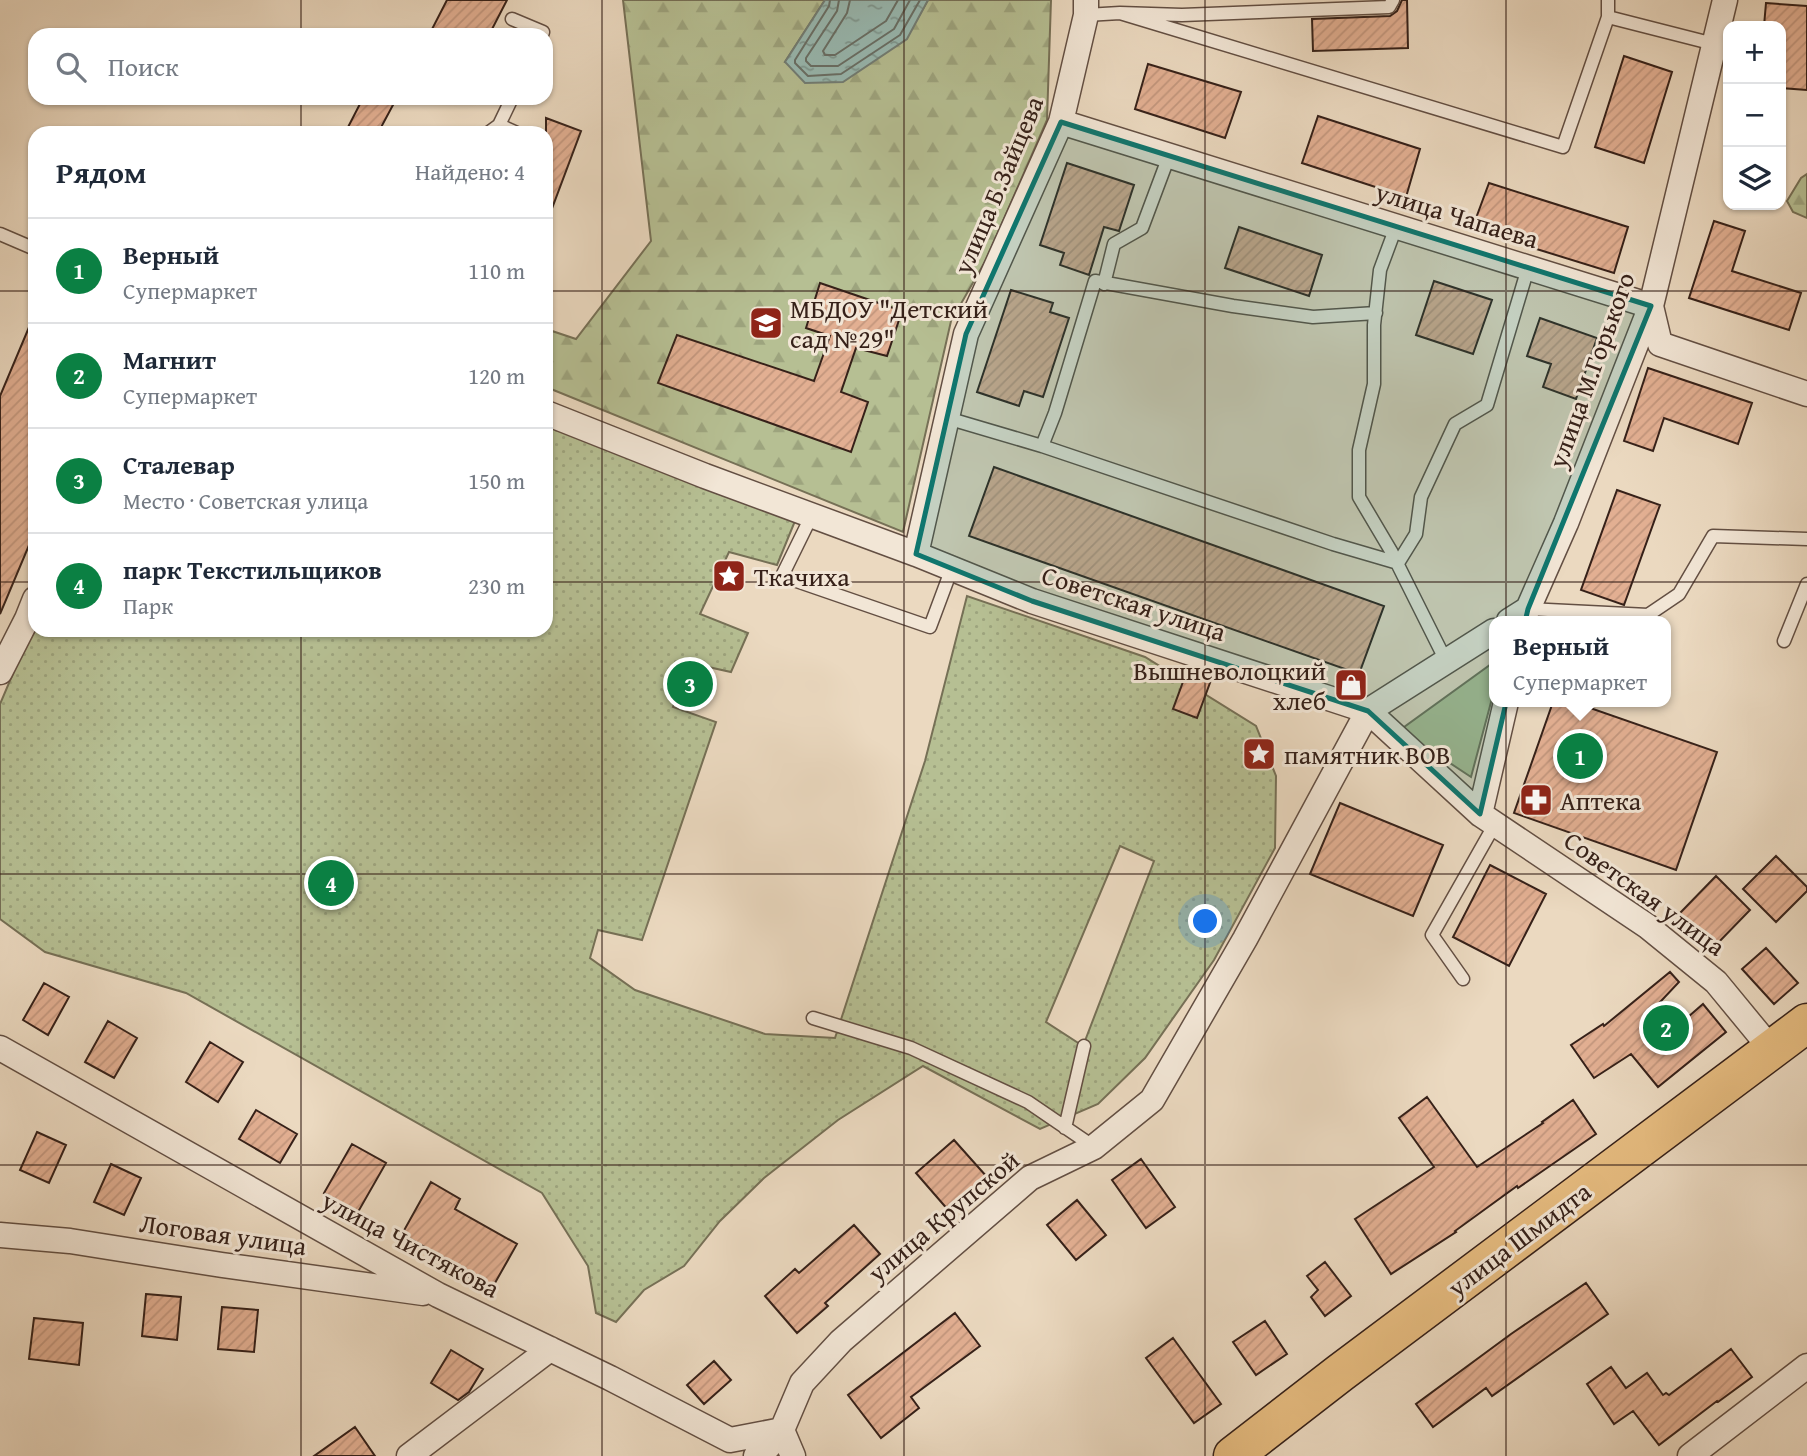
<!DOCTYPE html>
<html lang="ru">
<head>
<meta charset="utf-8">
<style>
  body { margin:0; font-family:"Gentium Book Plus",serif; background:#f2f2f3; color:#1f2937 }
  .controls { position:absolute; right:21px; top:21px; display:grid; overflow:hidden; border-radius:14px; box-shadow:0 2px 5px #0004 }
  .controls button { width:63px; height:63px; display:grid; place-items:center; padding:0; border:0; border-bottom:2px solid #e0e1e3; background:#fff; color:#1f2937; font:35px sans-serif }
  .you { position:absolute; left:1206px; top:922px; width:24px; height:24px; margin:-18px; border:5px solid #fff; border-radius:50%; background:#1a73e8; box-shadow:0 0 0 10px #1a73e833 }
  .badge { display:grid; place-items:center; width:46px; height:46px; border-radius:50%; background:#0b8043; color:#fff; font-size:23px; font-weight:700 }
  .pin { position:absolute; translate:-50% -50%; border:4px solid #fff; box-shadow:0 2px 7px #0006 }
  .popup { position:absolute; left:1489px; top:616px; width:182px; height:91px; box-sizing:border-box; display:grid; place-content:center; border-radius:14px; background:#fff; filter:drop-shadow(0 2px 5px #0005); font-size:23px; white-space:nowrap; color:#747a83 }
  .popup b { font-size:26px; color:#1f2937 }
  .popup::after { content:''; position:absolute; left:50%; top:100%; margin-left:-14px; border:14px solid transparent; border-top-color:#fff }
  .list { margin:0; padding:0; list-style:none }
  h2 { display:flex; justify-content:space-between; align-items:center; height:91px; margin:0; padding:0 28px; font-size:30px }
  h2 small { font-size:23px; font-weight:400; color:#747a83 }
  .list li { display:grid; grid-template-columns:46px 1fr auto; gap:21px; align-items:center; box-sizing:border-box; height:105px; padding:0 28px; border-top:2px solid #e0e1e3 }
  .list b { display:block; font-size:26px; white-space:nowrap }
  .list p { margin:0; font-size:23px; white-space:nowrap; color:#747a83 }
  .list em { font-size:23px; font-style:normal; color:#747a83 }
  .icon { flex:none; width:38px; height:38px; fill:none; stroke:currentColor; stroke-width:2; stroke-linecap:round; stroke-linejoin:round }
  .map { position:relative; flex:none; width:1807px; height:1456px; overflow:hidden }
  .search { position:absolute; background:#fff; box-shadow:0 2px 5px #0004; left:28px; top:28px; width:525px; height:77px; display:flex; align-items:center; gap:18px; box-sizing:border-box; padding:0 24px; border-radius:21px; color:#747a83; font-size:26px }
  .panel { position:absolute; background:#fff; box-shadow:0 2px 5px #0004; left:28px; top:126px; width:525px; height:511px; border-radius:21px }
  .map>svg:first-child { display:block }
  .grass { fill:#b6bf93; stroke:#767056; stroke-width:2 }
  .forest { fill:url(#forest-firs); stroke:#767056; stroke-width:2 }
  .park { fill:url(#park-dots); stroke:#767056; stroke-width:2; fill-rule:evenodd }
  .water { fill:url(#water-ripples); stroke:#717d75; stroke-width:2 }
  .lines { fill:none; stroke-linecap:round; stroke-linejoin:round }
  .shore { stroke:#676e66; stroke-width:2 }
  .building { fill:url(#building-hatch); stroke:#362119; stroke-width:2 }
  .lane-casing { stroke:#634f43; stroke-width:15 }
  .street-casing { stroke:#634f43; stroke-width:27 }
  .primary-casing { stroke:#362119; stroke-width:41 }
  .lane { stroke:#f2e6d6; stroke-width:12 }
  .street { stroke:#f2e6d6; stroke-width:24 }
  .primary { stroke:#e6bc80; stroke-width:38 }
  .marked { fill:#0f766e; fill-opacity:0.2; stroke:#0f766e; stroke-width:5; stroke-linejoin:round }
  .grid { fill:none; stroke:#362119; stroke-width:2; stroke-opacity:0.55 }
  .labels { text-anchor:middle; dominant-baseline:central; stroke-width:6; stroke-linejoin:round; paint-order:stroke }
  .street-label { font-size:26px; fill:#362119; stroke:#f2e6d6 }
  .poi-label { font-size:26px; fill:#362119; stroke:#f2e6d6; text-anchor:start }
</style>
</head>
<body>
<div class="map">
<svg width="1807" height="1456" viewBox="0 0 1807 1456">
  <defs>
    <pattern id="forest-firs" width="22" height="20" patternUnits="userSpaceOnUse" patternTransform="scale(1.75)"><rect width="22" height="20" fill="#b6bf93"/><path d="M5 1l3.5 6h-7zM16 11l3.5 6h-7z" fill="#9da47e"/></pattern>
    <pattern id="park-dots" width="8" height="8" patternUnits="userSpaceOnUse" patternTransform="scale(1.75)"><rect width="8" height="8" fill="#b6bf93"/><path d="M2 2h.1M6 6h.1" fill="none" stroke="#9da47e" stroke-width="1.8" stroke-linecap="round"/></pattern>
    <pattern id="water-ripples" width="26" height="14" patternUnits="userSpaceOnUse" patternTransform="scale(1.75)"><rect width="26" height="14" fill="#98bab3"/><path d="M2 4q2-2 4 0t4 0M15 11q2-2 4 0t4 0" fill="none" stroke="#7d9791"/></pattern>
    <pattern id="building-hatch" width="6" height="6" patternUnits="userSpaceOnUse" patternTransform="scale(1.75)"><rect width="6" height="6" fill="#e2af92"/><path d="M-1 1l2-2M0 6l6-6M5 7l2-2" fill="none" stroke="#c2967d"/></pattern>
  </defs>
  <rect width="100%" height="100%" fill="#ebd9c0"/>
  <filter id="stains"><feTurbulence type="fractalNoise" baseFrequency=".00286" numOctaves="4"/><feColorMatrix values="0 0 0 0 .2 0 0 0 0 .09 0 0 0 0 .02 0 0 0 .5 -.17"/></filter>
  <radialGradient id="worn" r=".72"><stop offset=".6" stop-color="#630" stop-opacity="0"/><stop offset="1" stop-color="#630" stop-opacity=".3"/></radialGradient>
  <path class="grass" d="M 1494,662 L 1494,691 L 1471,777 L 1400,730 Z"/>
  <path class="forest" d="M 623,0 L 825,0 L 785,62 L 843,81 L 906,39 L 928,0 L 1051,0 L 1047,120 L 986,260 L 951,321 L 903,532 L 546,387 L 546,329 L 576,339 L 651,241 Z
    M 1807,174 L 1807,218 L 1793,212 L 1787,201 L 1801,178 Z"/>
  <path class="park" d="M 546,425 L 795,521 L 777,565 L 729,552 L 700,614 L 748,633 L 731,672 L 690,663 L 673,707 L 716,722 L 642,940 L 598,930 L 590,958 L 635,990 L 765,1034 L 835,1038 L 925,761 L 967,596 L 1145,657 L 1256,726 L 1276,776 L 1275,848 L 1214,960 L 1145,1058 L 1098,1104 L 1040,1129 L 923,1066 L 838,1120 L 764,1178 L 720,1221 L 684,1266 L 644,1290 L 616,1322 L 596,1313 L 588,1266 L 542,1193 L 186,993 L 45,952 L 0,919 L 0,704 L 35,622 L 35,630 L 546,630 ZM 1120,846 L 1154,861 L 1083,1046 L 1046,1022 Z"/>
  <path class="water" d="M 825,0 L 928,0 L 907,39 L 843,82 L 805,83 L 785,62 Z"/>
  <g class="lines">
    <path class="shore" d="M 830,0 L 829,6 L 795,60 L 795,63 L 808,76 L 841,74 L 900,35 L 920,0
      M 839,0 L 837,11 L 806,58 L 806,61 L 811,66 L 838,66 L 894,29 L 910,0
      M 850,0 L 847,13 L 823,51 L 825,55 L 835,55 L 886,21 L 898,0"/>
  </g>
  <path class="building" d="M 447,0 L 507,0 L 489,35 L 429,35 Z
    M 1402,0 L 1407,0 L 1408,48 L 1313,51 L 1312,19 L 1390,16 L 1397,11 Z
    M 1766,3 L 1807,6 L 1807,90 L 1781,88 L 1781,26 L 1764,26 Z
    M 1624,56 L 1672,72 L 1644,163 L 1595,147 Z
    M 1148,64 L 1241,92 L 1225,138 L 1135,109 Z
    M 363,98 L 379,98 L 393,105 L 378,133 L 345,133 Z
    M 1318,116 L 1420,149 L 1406,197 L 1302,163 Z
    M 546,118 L 581,131 L 548,219 L 546,218 Z
    M 1067,163 L 1134,185 L 1119,231 L 1104,227 L 1089,275 L 1060,265 L 1064,253 L 1040,245 Z
    M 1489,183 L 1628,227 L 1614,273 L 1472,229 Z
    M 1714,221 L 1745,231 L 1732,271 L 1801,293 L 1789,330 L 1689,298 Z
    M 1239,227 L 1322,255 L 1309,296 L 1225,268 Z
    M 1434,281 L 1492,300 L 1473,354 L 1416,335 Z
    M 820,283 L 902,311 L 887,356 L 856,348 L 841,392 L 868,402 L 851,452 L 658,383 L 677,335 L 814,381 L 830,336 L 806,328 Z
    M 1011,290 L 1053,303 L 1050,312 L 1069,318 L 1043,397 L 1024,391 L 1019,406 L 977,392 Z
    M 35,313 L 35,531 L 0,614 L 0,396 Z
    M 1540,318 L 1597,338 L 1576,399 L 1543,387 L 1551,364 L 1527,356 Z
    M 1648,368 L 1752,403 L 1738,444 L 1664,418 L 1653,451 L 1624,441 Z
    M 994,467 L 1384,606 L 1359,674 L 969,536 Z
    M 1617,490 L 1660,505 L 1624,605 L 1581,590 Z
    M 1187,671 L 1211,680 L 1197,718 L 1173,709 Z
    M 1553,702 L 1573,702 L 1717,752 L 1676,870 L 1514,813 Z
    M 1340,803 L 1443,845 L 1413,916 L 1310,874 Z
    M 1776,856 L 1807,887 L 1807,891 L 1776,922 L 1743,889 Z
    M 1490,865 L 1546,894 L 1509,966 L 1453,937 Z
    M 1716,876 L 1750,910 L 1714,947 L 1680,913 Z
    M 1766,948 L 1798,983 L 1774,1004 L 1742,969 Z
    M 1670,972 L 1679,982 L 1646,1017 L 1665,1037 L 1703,1004 L 1726,1032 L 1658,1087 L 1631,1054 L 1594,1078 L 1571,1045 L 1603,1024 L 1604,1026 Z
    M 44,983 L 69,997 L 48,1035 L 23,1020 Z
    M 108,1021 L 137,1038 L 114,1078 L 85,1062 Z
    M 210,1042 L 243,1062 L 218,1102 L 186,1082 Z
    M 1427,1097 L 1477,1167 L 1543,1123 L 1542,1122 L 1573,1100 L 1596,1134 L 1518,1188 L 1517,1186 L 1455,1231 L 1456,1232 L 1391,1274 L 1355,1219 L 1434,1167 L 1399,1118 Z
    M 256,1110 L 297,1134 L 280,1163 L 239,1139 Z
    M 37,1132 L 66,1145 L 49,1183 L 20,1170 Z
    M 954,1140 L 987,1177 L 949,1211 L 916,1173 Z
    M 352,1144 L 386,1163 L 358,1212 L 324,1193 Z
    M 1141,1159 L 1175,1207 L 1146,1228 L 1112,1180 Z
    M 111,1164 L 141,1178 L 124,1215 L 94,1202 Z
    M 431,1182 L 460,1199 L 455,1209 L 517,1244 L 491,1290 L 451,1267 L 453,1263 L 402,1234 Z
    M 1077,1200 L 1106,1235 L 1076,1260 L 1047,1225 Z
    M 854,1225 L 880,1254 L 825,1303 L 828,1306 L 797,1333 L 765,1296 L 795,1269 L 799,1273 Z
    M 1325,1262 L 1351,1296 L 1325,1316 L 1311,1297 L 1318,1290 L 1307,1276 Z
    M 1586,1283 L 1608,1314 L 1492,1396 L 1486,1388 L 1433,1427 L 1416,1404 L 1511,1334 Z
    M 146,1294 L 181,1297 L 177,1340 L 142,1336 Z
    M 222,1307 L 258,1310 L 254,1352 L 218,1349 Z
    M 955,1313 L 980,1346 L 911,1397 L 919,1408 L 881,1438 L 848,1395 Z
    M 34,1318 L 83,1323 L 79,1365 L 29,1359 Z
    M 1265,1321 L 1287,1354 L 1256,1375 L 1233,1342 Z
    M 1173,1338 L 1221,1404 L 1194,1423 L 1146,1358 Z
    M 1731,1349 L 1752,1377 L 1718,1402 L 1717,1401 L 1659,1445 L 1633,1411 L 1614,1424 L 1587,1384 L 1611,1367 L 1626,1388 L 1647,1373 L 1663,1395 L 1666,1393 L 1669,1395 Z
    M 451,1350 L 483,1369 L 469,1392 L 458,1400 L 431,1383 Z
    M 714,1361 L 731,1380 L 704,1404 L 687,1385 Z
    M 355,1427 L 375,1456 L 314,1456 Z"/>
  <g class="lines">
    <defs>
      <path id="lane" d="M 1120,13 L 1563,147 L 1608,17 L 1608,0
        M 1086,15 L 1120,13 L 1182,15 L 1389,7 L 1393,0
        M 1608,17 L 1714,44
        M 512,19 L 543,32 L 542,35
        M 499,125 L 517,133
        M 488,133 L 499,125 L 512,98
        M 1396,227 L 1380,270 L 1374,325 L 1374,384 L 1359,450 L 1359,497 L 1391,551 L 1446,661
        M 0,234 L 35,249
        M 1104,284 L 1114,244 L 1142,228 L 1169,156
        M 947,418 L 1042,446 L 1055,413 L 1095,281 L 1233,306 L 1313,317 L 1376,313
        M 1042,446 L 1333,544 L 1398,563 L 1416,534 L 1421,497 L 1455,424 L 1487,405 L 1528,268
        M 812,515 L 782,576 L 930,627 L 952,568
        M 1528,609 L 1648,615 L 1679,594 L 1713,536 L 1807,539
        M 1784,641 L 1807,584
        M 1463,979 L 1432,935 L 1495,824
        M 813,1018 L 911,1048 L 1028,1102 L 1094,1147
        M 1065,1128 L 1084,1046"/>
      <path id="street" d="M 1061,122 L 1651,306 L 1660,344 L 1807,394
        M 546,413 L 705,476 L 916,554 L 1032,601 L 1368,711 L 1480,814 L 1647,926 L 1716,982 L 1772,1050
        M 916,554 L 966,334 L 1061,122 L 1086,15 L 1086,0
        M 1509,621 L 1528,609 L 1566,523 L 1651,306 L 1725,0
        M 0,672 L 27,619 L 35,599
        M 1480,814 L 1506,702
        M 0,1048 L 438,1295 L 610,1378 L 730,1440 L 782,1430
        M 0,1235 L 70,1241 L 222,1265 L 423,1293
        M 782,1430 L 793,1456
        M 409,1456 L 550,1349
        M 756,1456 L 768,1447 L 782,1430 L 802,1383 L 841,1341 L 1030,1178 L 1094,1147 L 1152,1100 L 1245,939 L 1368,711 L 1494,631
        M 1690,1456 L 1807,1366"/>
      <path id="primary" d="M 1233,1456 L 1340,1373 L 1807,1023"/>
    </defs>
    <use href="#lane" class="lane-casing"/>
    <use href="#street" class="street-casing"/>
    <use href="#primary" class="primary-casing"/>
    <use href="#lane" class="lane"/>
    <use href="#street" class="street"/>
    <use href="#primary" class="primary"/>
  </g>
  <path class="marked" d="M 1061,122 L 1651,306 L 1528,609 L 1480,814 L 1368,711 L 1032,601 L 916,554 L 966,334 Z"/>
  <path class="grid" d="M 301,0 L 301,35M 602,0 L 602,1456M 904,0 L 904,1456M 1205,0 L 1205,1456M 1506,0 L 1506,1456M 301,98 L 301,133M 0,291 L 35,291M 546,291 L 1807,291M 0,582 L 35,582M 546,582 L 1807,582M 301,630 L 301,1456M 0,874 L 1807,874M 0,1165 L 1807,1165"/>
  <defs>
    <symbol id="school-square" viewBox="-11 -11 22 22"><rect x="-9" y="-9" width="18" height="18" rx="4" fill="#8f2418" stroke="#f2e6d6"/><path d="M0-5L7-2L0 1L-7-2ZM-4 1L0 2.5L4 1V4Q0 6-4 4Z" fill="#fff"/></symbol>
    <symbol id="sight-square" viewBox="-11 -11 22 22"><rect x="-9" y="-9" width="18" height="18" rx="4" fill="#8f2418" stroke="#f2e6d6"/><path d="M0-6L1.8-2.2L6-1.7L2.9 1.2L3.7 5.4L0 3.3L-3.7 5.4L-2.9 1.2L-6-1.7L-1.8-2.2Z" fill="#fff"/></symbol>
    <symbol id="shop-square" viewBox="-11 -11 22 22"><rect x="-9" y="-9" width="18" height="18" rx="4" fill="#8f2418" stroke="#f2e6d6"/><path d="M-5-2.5h2.3a2.7 3.5 0 0 1 5.4 0H5L5.5 6h-11ZM-1.5-2.5h3a1.5 2.3 0 0 0-3 0Z" fill="#fff"/></symbol>
    <symbol id="pharmacy-square" viewBox="-11 -11 22 22"><rect x="-9" y="-9" width="18" height="18" rx="4" fill="#8f2418" stroke="#f2e6d6"/><path d="M-2-6h4v4h4v4h-4v4h-4v-4h-4v-4h4Z" fill="#fff"/></symbol>
  </defs>
  <g fill-rule="evenodd">
    <use href="#school-square" x="747" y="304" width="38" height="38"/>
    <use href="#sight-square" x="710" y="557" width="38" height="38"/>
    <use href="#shop-square" x="1332" y="666" width="38" height="38"/>
    <use href="#sight-square" x="1240" y="735" width="38" height="38"/>
    <use href="#pharmacy-square" x="1517" y="781" width="38" height="38"/>
  </g>
  <g class="labels">
    <g class="street-label">
      <text transform="translate(998 185) rotate(-67)">улица Б.Зайцева</text>
      <text transform="translate(1457 215) rotate(17)">улица Чапаева</text>
      <text transform="translate(1591 370) rotate(-70)">улица М.Горького</text>
      <text transform="translate(1134 603) rotate(18)">Советская улица</text>
      <text transform="translate(1645 893) rotate(36)">Советская улица</text>
      <text transform="translate(943 1216) rotate(-40)">улица Крупской</text>
      <text transform="translate(223 1234) rotate(8)">Логовая улица</text>
      <text transform="translate(1519 1239) rotate(-37)">улица Шмидта</text>
      <text transform="translate(411 1244) rotate(28)">улица Чистякова</text>
    </g>
    <g class="poi-label">
      <text x="790" y="308">МБДОУ "Детский<tspan x="790" dy="30">сад №29"</tspan></text>
      <text x="754" y="576">Ткачиха</text>
      <text x="1326" y="670" text-anchor="end">Вышневолоцкий<tspan x="1326" dy="30">хлеб</tspan></text>
      <text x="1284" y="754">памятник ВОВ</text>
      <text x="1560" y="800">Аптека</text>
    </g>
  </g>
  <rect width="100%" height="100%" filter="url(#stains)"/>
  <rect width="100%" height="100%" fill="url(#worn)"/>
</svg>
<div class="controls">
<button>+</button>
<button>−</button>
<button><svg class="icon" aria-label="layers" viewBox="0 0 24 24"><path d="M12 4l9 5-9 5-9-5zM3 14l9 5 9-5"/></svg></button>
</div>
<div class="you"></div>
<div class="pin badge" style="left:1580px;top:756px">1</div>
<div class="popup"><b>Верный</b>Супермаркет</div>
<div class="pin badge" style="left:1666px;top:1028px">2</div>
<div class="pin badge" style="left:690px;top:684px">3</div>
<div class="pin badge" style="left:331px;top:883px">4</div>
<div class="search"><svg class="icon" aria-label="search" viewBox="0 0 24 24"><circle cx="10" cy="10" r="6"/><path d="M15 15l6 6"/></svg>Поиск</div>
<section class="panel">
<h2>Рядом<small>Найдено: 4</small></h2>
<ul class="list">
<li><span class="badge">1</span><div><b>Верный</b><p>Супермаркет</p></div><em>110 m</em></li>
<li><span class="badge">2</span><div><b>Магнит</b><p>Супермаркет</p></div><em>120 m</em></li>
<li><span class="badge">3</span><div><b>Сталевар</b><p>Место · Советская улица</p></div><em>150 m</em></li>
<li><span class="badge">4</span><div><b>парк Текстильщиков</b><p>Парк</p></div><em>230 m</em></li>
</ul>
</section>
</div>
</body>
</html>
